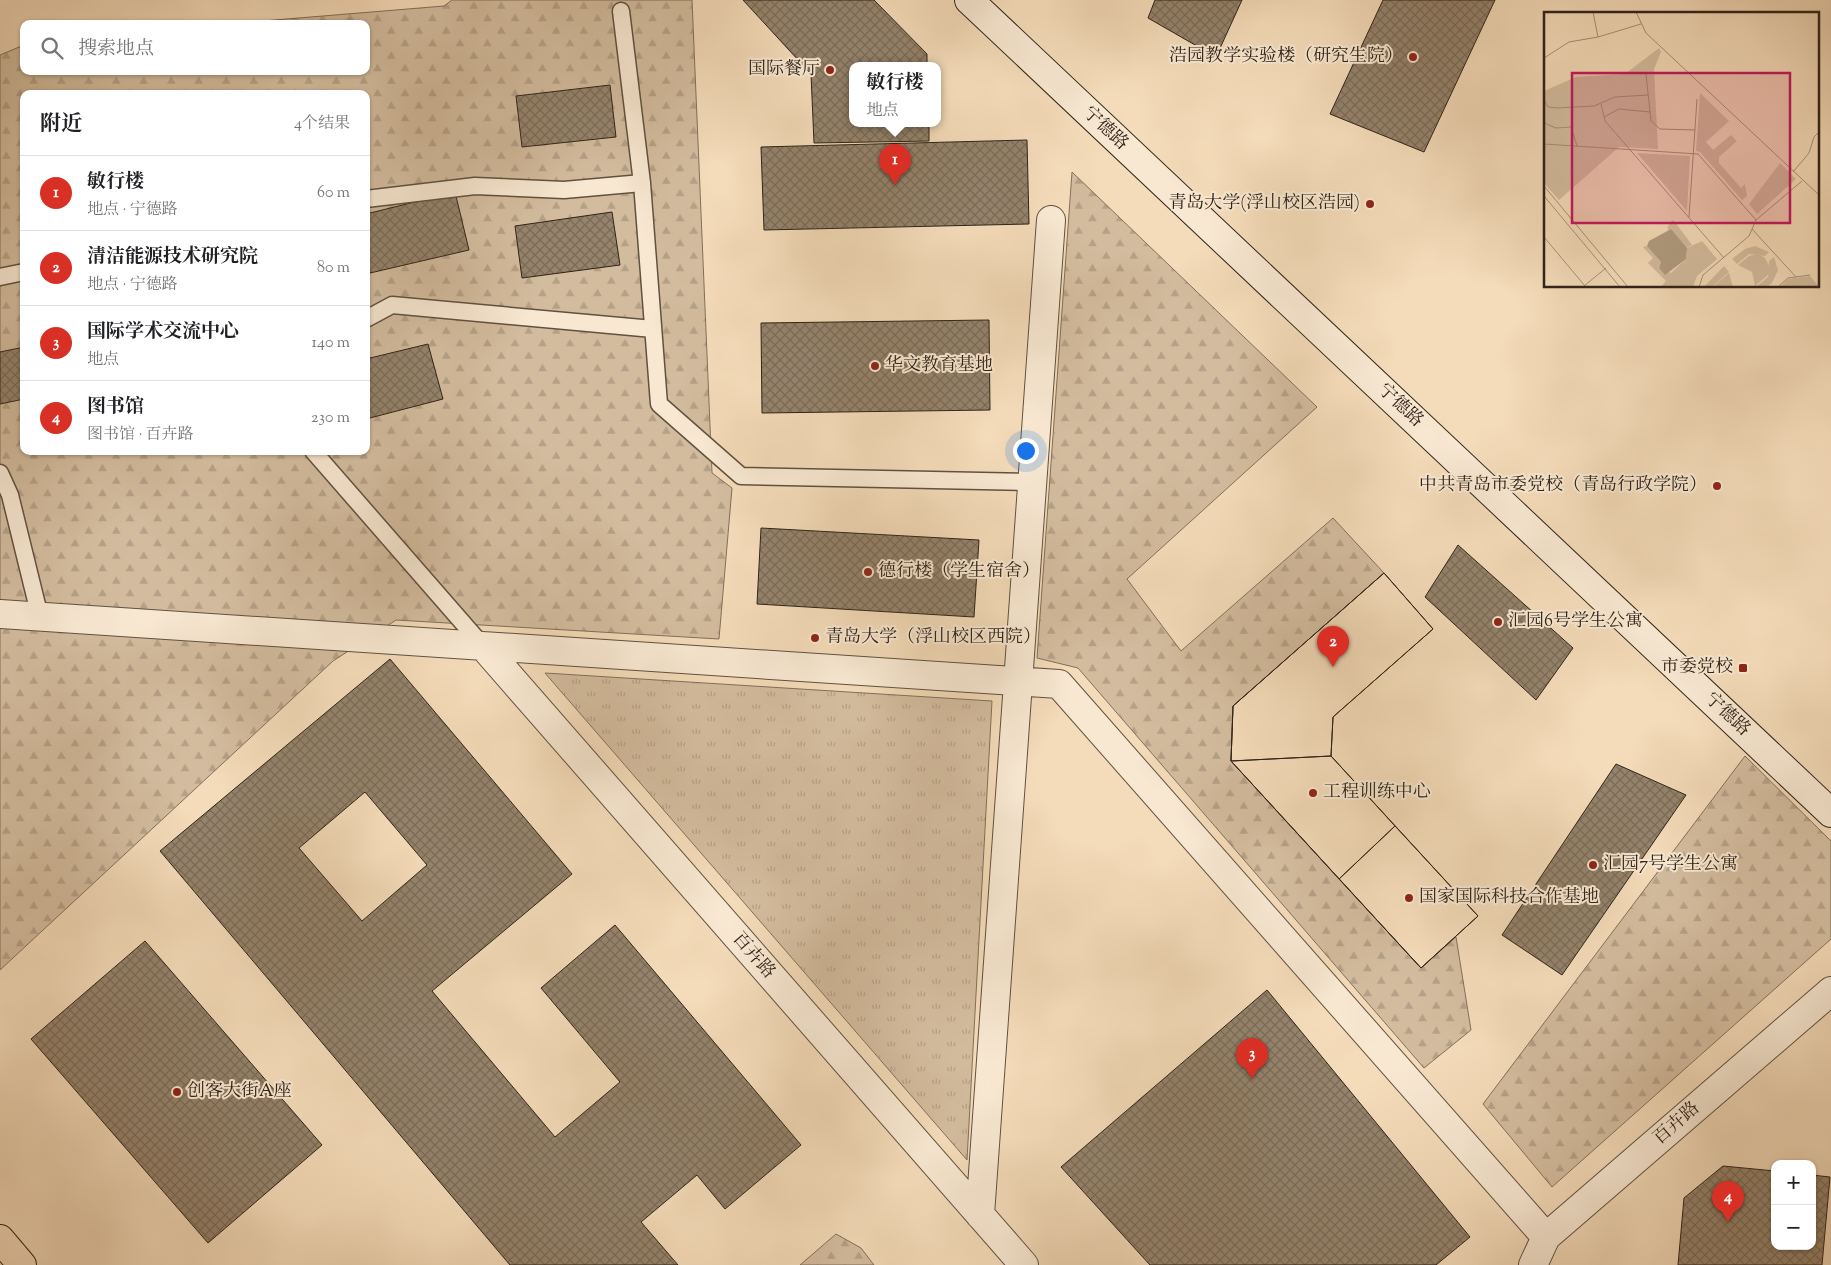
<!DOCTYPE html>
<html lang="zh">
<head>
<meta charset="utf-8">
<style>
  body { margin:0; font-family:"Sorts Mill Goudy","Noto Serif SC",serif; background:#f2f2f2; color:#202124 }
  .controls { position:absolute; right:15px; bottom:15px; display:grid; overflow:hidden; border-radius:10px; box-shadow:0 1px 4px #0004 }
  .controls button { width:45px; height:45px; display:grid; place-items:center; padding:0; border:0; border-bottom:1px solid #e0e0e0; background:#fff; color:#202124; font:25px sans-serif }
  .you { position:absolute; left:1025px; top:450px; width:18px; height:18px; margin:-12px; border:4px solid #fff; border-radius:50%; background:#1a73e8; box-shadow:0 0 0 8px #1a73e833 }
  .badge { display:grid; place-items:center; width:32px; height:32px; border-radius:50%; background:#d93025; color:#fff; font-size:16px; font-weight:700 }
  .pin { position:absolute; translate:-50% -41px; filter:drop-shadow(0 1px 2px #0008) }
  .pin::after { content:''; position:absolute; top:26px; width:18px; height:15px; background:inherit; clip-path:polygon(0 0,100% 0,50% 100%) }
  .popup { position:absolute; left:849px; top:62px; width:92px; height:65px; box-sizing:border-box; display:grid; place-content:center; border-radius:10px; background:#fff; filter:drop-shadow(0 1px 4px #0005); font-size:16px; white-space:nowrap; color:#757577 }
  .popup b { font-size:19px; color:#202124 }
  .popup::after { content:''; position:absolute; left:50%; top:100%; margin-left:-10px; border:10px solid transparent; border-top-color:#fff }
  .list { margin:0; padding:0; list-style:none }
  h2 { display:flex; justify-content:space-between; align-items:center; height:65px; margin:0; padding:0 20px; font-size:21px }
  h2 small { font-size:16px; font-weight:400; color:#757577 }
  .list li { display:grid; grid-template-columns:32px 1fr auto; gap:15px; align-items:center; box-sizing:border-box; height:75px; padding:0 20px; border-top:1px solid #e0e0e0 }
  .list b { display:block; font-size:19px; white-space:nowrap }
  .list p { margin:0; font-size:16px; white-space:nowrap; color:#757577 }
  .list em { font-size:16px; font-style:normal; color:#757577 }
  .icon { flex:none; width:28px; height:28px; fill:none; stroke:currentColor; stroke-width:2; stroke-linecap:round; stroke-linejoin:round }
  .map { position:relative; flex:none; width:1831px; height:1265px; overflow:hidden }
  .search { position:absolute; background:#fff; box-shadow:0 1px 4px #0004; left:20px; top:20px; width:350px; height:55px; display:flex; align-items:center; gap:12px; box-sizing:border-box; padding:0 18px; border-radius:10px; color:#757577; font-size:19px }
  .panel { position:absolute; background:#fff; box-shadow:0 1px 4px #0004; left:20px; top:90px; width:350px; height:365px; border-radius:10px }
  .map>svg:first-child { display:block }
  .forest { fill:url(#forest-firs); stroke:#81705b; fill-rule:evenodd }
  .park { fill:url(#park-tufts); stroke:#81705b }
  .building { fill:url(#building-cross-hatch); stroke:#2f2318; fill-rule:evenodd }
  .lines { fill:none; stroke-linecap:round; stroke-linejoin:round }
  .lane-casing { stroke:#605140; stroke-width:19 }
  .street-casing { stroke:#605140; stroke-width:30 }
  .secondary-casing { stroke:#2f2318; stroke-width:30 }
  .primary-casing { stroke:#2f2318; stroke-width:30 }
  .lane { stroke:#f8e8d2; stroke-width:16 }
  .street { stroke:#f8e8d2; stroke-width:28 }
  .secondary { stroke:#f8e8d2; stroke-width:28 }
  .primary { stroke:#f4dbb9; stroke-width:28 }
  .poi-dot { fill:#8f2418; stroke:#f8e8d2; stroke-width:2 }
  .labels { text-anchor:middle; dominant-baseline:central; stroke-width:4; stroke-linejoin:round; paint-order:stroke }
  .poi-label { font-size:18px; fill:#2f2318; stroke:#f8e8d2; text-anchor:start }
  .street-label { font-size:18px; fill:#2f2318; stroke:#f8e8d2 }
  .inset-road { fill:none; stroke:#a59179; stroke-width:1 }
  .view { fill:#c2185b; fill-opacity:0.15; stroke:#c2185b; stroke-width:2.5 }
  .inset-edge { fill:none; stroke:#2f2318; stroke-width:2.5 }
</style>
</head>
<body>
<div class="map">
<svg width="1831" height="1265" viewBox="0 0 1831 1265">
  <defs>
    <pattern id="forest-firs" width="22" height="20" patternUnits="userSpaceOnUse" patternTransform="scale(1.25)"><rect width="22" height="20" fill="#d3bc9e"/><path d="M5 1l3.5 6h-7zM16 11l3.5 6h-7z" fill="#b5a187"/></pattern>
    <pattern id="park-tufts" width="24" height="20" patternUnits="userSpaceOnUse" patternTransform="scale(1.25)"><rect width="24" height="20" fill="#d3bc9e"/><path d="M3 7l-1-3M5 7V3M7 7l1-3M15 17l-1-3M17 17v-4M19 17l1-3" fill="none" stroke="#b5a187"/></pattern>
    <pattern id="building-cross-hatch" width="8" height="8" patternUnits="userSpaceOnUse" patternTransform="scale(1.25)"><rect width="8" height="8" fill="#95836c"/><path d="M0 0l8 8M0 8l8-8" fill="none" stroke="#7a6b58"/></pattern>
  </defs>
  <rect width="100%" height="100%" fill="#f4dbb9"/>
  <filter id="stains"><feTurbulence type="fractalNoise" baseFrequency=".004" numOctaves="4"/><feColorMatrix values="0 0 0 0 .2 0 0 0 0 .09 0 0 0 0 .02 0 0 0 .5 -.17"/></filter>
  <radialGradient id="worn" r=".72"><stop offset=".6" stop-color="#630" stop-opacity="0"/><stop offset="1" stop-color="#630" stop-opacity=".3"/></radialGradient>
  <path class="forest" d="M 452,0 L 692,0 L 712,473 L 732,488 L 719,639 L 396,620 L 333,661 L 0,970 L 0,55 L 24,45 L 24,71 L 366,71 L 366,24 L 226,24 L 444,6 ZM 24,94 L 366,94 L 366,451 L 24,451 Z
    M 1072,172 L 1317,407 L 1127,579 L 1181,651 L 1333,518 L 1384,573 L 1233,706 L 1231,761 L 1421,968 L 1456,937 L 1471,1030 L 1424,1068 L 1078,668 L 1037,658 Z
    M 1745,756 L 1831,841 L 1831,939 L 1552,1187 L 1483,1104 Z
    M 836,1234 L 861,1248 L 874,1265 L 800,1265 Z"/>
  <path class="park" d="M 545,673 L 992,701 L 967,1160 Z"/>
  <path class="building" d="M 743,0 L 874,0 L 927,54 L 927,66 L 852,66 L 852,124 L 929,124 L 929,141 L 814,143 L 811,74 Z
    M 1155,0 L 1242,0 L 1216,57 L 1148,18 Z
    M 1383,0 L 1495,0 L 1424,152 L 1330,114 Z
    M 610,85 L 616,137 L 522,147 L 516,96 Z
    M 1027,140 L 1029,224 L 764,230 L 761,147 Z
    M 455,192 L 469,250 L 370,273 L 366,256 L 366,214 Z
    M 612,212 L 620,265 L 522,278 L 515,226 Z
    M 989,320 L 990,410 L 762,413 L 761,323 Z
    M 428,344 L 443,399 L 366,419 L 366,359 Z
    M 24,347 L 24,399 L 0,404 L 0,352 Z
    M 761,528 L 979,540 L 974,617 L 757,604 Z
    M 1458,545 L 1573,648 L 1536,700 L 1425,597 Z
    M 1384,573 L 1433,629 L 1333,717 L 1331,756 L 1478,916 L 1421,968 L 1231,761 L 1233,706 Z
    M 1384,573 L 1433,629 L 1333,717 L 1331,756 L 1231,761 L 1233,706 Z
    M 390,659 L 572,874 L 432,991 L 555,1137 L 620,1082 L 541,988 L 615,925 L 801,1145 L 725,1209 L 697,1175 L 641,1222 L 678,1265 L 510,1265 L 160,851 ZM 365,792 L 427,865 L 362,921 L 299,848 Z
    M 1331,756 L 1395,826 L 1339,879 L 1231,761 Z
    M 1616,764 L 1686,795 L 1562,975 L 1502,935 Z
    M 1395,826 L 1478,916 L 1421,968 L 1339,879 Z
    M 145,941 L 322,1145 L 208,1243 L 31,1039 Z
    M 1267,990 L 1470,1237 L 1436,1265 L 1150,1265 L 1061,1167 Z
    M 1723,1166 L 1775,1171 L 1775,1246 L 1812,1246 L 1812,1175 L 1830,1177 L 1822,1265 L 1678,1265 L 1684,1198 Z"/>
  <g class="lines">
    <defs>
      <path id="lane" d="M 621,11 L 642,183 L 659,404 L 741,476 L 1032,482
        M 366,199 L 475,186 L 564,190 L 642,183
        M 0,277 L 24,272
        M 366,319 L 392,305 L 653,329
        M 313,451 L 483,646
        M 0,473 L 10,495 L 40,617"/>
      <path id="street" d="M 0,614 L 1059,684 L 1546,1237
        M 483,646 L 1024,1265
        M 980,1215 L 1051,220
        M 1533,1265 L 1546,1237 L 1831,991"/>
      <path id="secondary" d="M 969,0 L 1831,813"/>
      <path id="primary" d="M 0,1239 L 22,1265"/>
    </defs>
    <use href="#lane" class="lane-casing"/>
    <use href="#street" class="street-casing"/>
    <use href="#secondary" class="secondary-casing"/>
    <use href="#primary" class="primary-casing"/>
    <use href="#lane" class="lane"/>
    <use href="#street" class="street"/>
    <use href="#secondary" class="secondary"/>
    <use href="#primary" class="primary"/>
  </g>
  <g class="poi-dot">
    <circle cx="1413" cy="57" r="5"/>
    <circle cx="830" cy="70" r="5"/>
    <circle cx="1370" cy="204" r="5"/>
    <circle cx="875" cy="366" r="5"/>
    <circle cx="1717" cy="486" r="5"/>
    <circle cx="868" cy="572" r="5"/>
    <circle cx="1498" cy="622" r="5"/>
    <circle cx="815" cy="638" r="5"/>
    <rect x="1738" y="663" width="10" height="10" rx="2.5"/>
    <circle cx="1313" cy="793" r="5"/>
    <circle cx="1593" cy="865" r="5"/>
    <circle cx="1409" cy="898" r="5"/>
    <circle cx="177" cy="1092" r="5"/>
  </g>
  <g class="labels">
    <g class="poi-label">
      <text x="1403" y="57" text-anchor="end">浩园教学实验楼（研究生院）</text>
      <text x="820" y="70" text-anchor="end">国际餐厅</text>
      <text x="1360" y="204" text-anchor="end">青岛大学(浮山校区浩园)</text>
      <text x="885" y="366">华文教育基地</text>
      <text x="1707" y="486" text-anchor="end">中共青岛市委党校（青岛行政学院）</text>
      <text x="878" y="572">德行楼（学生宿舍）</text>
      <text x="1508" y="622">汇园6号学生公寓</text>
      <text x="825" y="638">青岛大学（浮山校区西院）</text>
      <text x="1733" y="668" text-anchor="end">市委党校</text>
      <text x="1323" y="793">工程训练中心</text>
      <text x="1603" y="865">汇园7号学生公寓</text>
      <text x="1419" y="898">国家国际科技合作基地</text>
      <text x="187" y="1092">创客大街A座</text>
    </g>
    <g class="street-label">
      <text transform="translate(1105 129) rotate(43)">宁德路</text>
      <text transform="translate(1400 406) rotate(43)">宁德路</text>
      <text transform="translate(1727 715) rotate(43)">宁德路</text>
      <text transform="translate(753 956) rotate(49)">百卉路</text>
      <text transform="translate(1677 1124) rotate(-41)">百卉路</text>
    </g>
  </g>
  <g transform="translate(1544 12)">
    <rect width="275" height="275" fill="#f4dbb9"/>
    <path d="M 211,234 L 225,240 L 221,244 L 205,242 L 193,252 L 188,247 L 201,237 ZM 214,242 L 221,246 L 226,256 L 224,263 L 211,274 L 208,260 L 194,253 L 205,244 ZM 230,245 L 234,258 L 228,271 L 223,275 L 212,275 L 224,265 L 225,249 ZM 180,254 L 185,260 L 168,275 L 160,275 ZM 185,261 L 189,275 L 169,275 L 170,274 Z" fill="#d3bc9e"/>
    <path d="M 115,36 L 117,40 L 110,57 L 114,137 L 75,135 L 15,188 L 0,171 L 0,79 L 32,65 L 81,62 ZM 156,81 L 185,109 L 162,130 L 169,138 L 187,123 L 193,129 L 175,145 L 175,151 L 197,176 L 201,172 L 203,184 L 198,188 L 156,140 L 152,139 ZM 236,151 L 252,167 L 213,202 L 205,192 ZM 128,208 L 131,210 L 148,233 L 142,236 L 123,216 ZM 158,229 L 173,247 L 153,264 L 149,275 L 117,275 L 122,269 L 104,251 L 109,246 L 99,235 L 103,234 L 117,250 L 115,256 L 127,261 L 142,247 L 143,236 ZM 266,264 L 275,275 L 236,275 L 244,267 Z" fill="#d3bc9e"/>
    <path d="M 93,141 L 146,144 L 143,199 Z" fill="#d3bc9e"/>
    <path d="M 127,217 L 143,236 L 142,247 L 121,263 L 115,256 L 117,250 L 103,234 L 105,229 Z" fill="#b19c82"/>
    <path class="inset-road" d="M 92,0 L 102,21 L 275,183M 54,25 L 97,12M 0,46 L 25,30 L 54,25 L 49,0M 102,62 L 107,109 L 116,117 L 151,118M 0,88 L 4,95 L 13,96 L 50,94 L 71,85 L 104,83M 57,92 L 61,109 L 180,246M 60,105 L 75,97 L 106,100M 0,111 L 12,116 L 27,115 L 33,134M 0,132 L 154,142 L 212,208M 249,160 L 265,141 L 270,125 L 275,120M 0,174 L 84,275M 0,184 L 76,275M 145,205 L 153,87M 208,217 L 252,265M 0,225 L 41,274M 40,274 L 62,256M 155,275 L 159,263 L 205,224 L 212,208 L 258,169M 234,275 L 244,266 L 266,263"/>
    <path class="view" d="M 28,61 L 246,61 L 246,211 L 28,211 Z"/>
    <rect width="275" height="275" class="inset-edge"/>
  </g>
  <rect width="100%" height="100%" filter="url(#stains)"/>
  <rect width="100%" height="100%" fill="url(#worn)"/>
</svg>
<div class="controls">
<button>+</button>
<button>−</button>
</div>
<div class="you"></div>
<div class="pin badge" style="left:895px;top:185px">1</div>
<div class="popup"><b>敏行楼</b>地点</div>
<div class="pin badge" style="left:1333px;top:667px">2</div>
<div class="pin badge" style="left:1252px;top:1079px">3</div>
<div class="pin badge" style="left:1728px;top:1222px">4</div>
<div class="search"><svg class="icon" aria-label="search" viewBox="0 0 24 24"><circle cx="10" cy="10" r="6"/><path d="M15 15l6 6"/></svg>搜索地点</div>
<section class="panel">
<h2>附近<small>4个结果</small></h2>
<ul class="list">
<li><span class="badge">1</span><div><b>敏行楼</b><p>地点 · 宁德路</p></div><em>60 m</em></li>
<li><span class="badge">2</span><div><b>清洁能源技术研究院</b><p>地点 · 宁德路</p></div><em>80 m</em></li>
<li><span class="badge">3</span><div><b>国际学术交流中心</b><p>地点</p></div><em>140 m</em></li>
<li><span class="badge">4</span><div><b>图书馆</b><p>图书馆 · 百卉路</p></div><em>230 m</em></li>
</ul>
</section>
</div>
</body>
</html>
